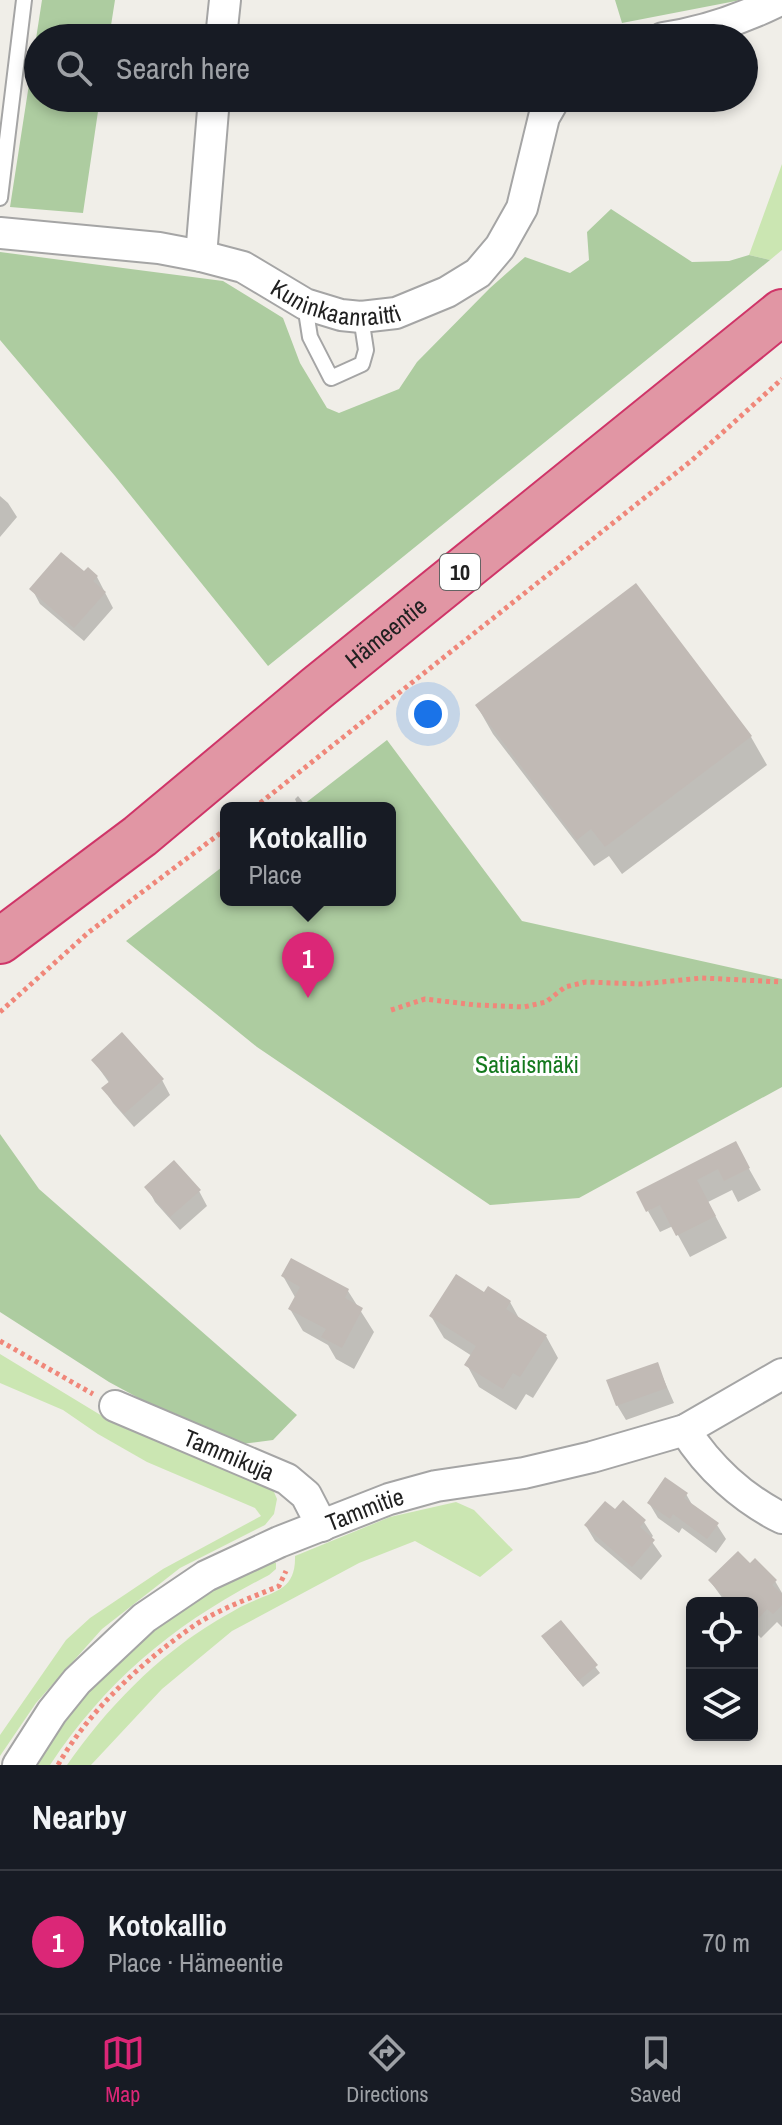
<!DOCTYPE html>
<html lang="en">
<head>
<meta charset="utf-8">
<style>
  body { margin:0; font-family:"Archivo Narrow",sans-serif; background:#242831; color:#f1f3f6 }
  .controls { position:absolute; right:24px; bottom:24px; display:grid; overflow:hidden; border-radius:12px; box-shadow:0 4px 12px #0003 }
  .controls button { width:72px; height:72px; display:grid; place-items:center; padding:0; border:0; border-bottom:2px solid #363941; background:#171b24; color:#f1f3f6; font:40px sans-serif }
  .you { position:absolute; left:428px; top:714px; width:28px; height:28px; margin:-20px; border:6px solid #fff; border-radius:50%; background:#1a73e8; box-shadow:0 0 0 12px #1a73e833 }
  .badge { display:grid; place-items:center; width:52px; height:52px; border-radius:50%; background:#db2777; color:#fff; font-size:26px; font-weight:700 }
  .pin { position:absolute; translate:-50% -66px; filter:drop-shadow(0 2px 4px #0008) }
  .pin::after { content:''; position:absolute; top:42px; width:28px; height:24px; background:inherit; clip-path:polygon(0 0,100% 0,50% 100%) }
  .popup { position:absolute; left:220px; top:802px; width:176px; height:104px; box-sizing:border-box; display:grid; place-content:center; border-radius:12px; background:#171b24; filter:drop-shadow(0 2px 6px #0005); font-size:26px; white-space:nowrap; color:#9ea1a6 }
  .popup b { font-size:30px; color:#f1f3f6 }
  .popup::after { content:''; position:absolute; left:50%; top:100%; margin-left:-16px; border:16px solid transparent; border-top-color:#171b24 }
  .list { margin:0; padding:0; list-style:none }
  h2 { display:flex; justify-content:space-between; align-items:center; height:104px; margin:0; padding:0 32px; font-size:34px }
  h2 small { font-size:26px; font-weight:400; color:#9ea1a6 }
  .list li { display:grid; grid-template-columns:52px 1fr auto; gap:24px; align-items:center; box-sizing:border-box; height:144px; padding:0 32px; border-top:2px solid #363941 }
  .list b { display:block; font-size:30px; white-space:nowrap }
  .list p { margin:0; font-size:26px; white-space:nowrap; color:#9ea1a6 }
  .list em { font-size:26px; font-style:normal; color:#9ea1a6 }
  .icon { flex:none; width:44px; height:44px; fill:none; stroke:currentColor; stroke-width:2; stroke-linecap:round; stroke-linejoin:round }
  .map { position:relative; flex:none; width:782px; height:1765px; overflow:hidden }
  .search { position:absolute; background:#171b24; box-shadow:0 4px 12px #0003; left:24px; right:24px; top:24px; height:88px; display:flex; align-items:center; gap:20px; box-sizing:border-box; padding:0 28px; border-radius:44px; color:#9ea1a6; font-size:30px }
  .sheet { height:248px; background:#171b24 }
  nav { display:flex; justify-content:space-around; align-items:center; box-sizing:border-box; height:112px; border-top:2px solid #363941; background:#171b24; font-size:22px; color:#9ea1a6 }
  nav a { display:grid; justify-items:center; gap:4px }
  nav .on { color:#db2777 }
  .map>svg:first-child { display:block }
  .grass { fill:#cbe6b2 }
  .forest { fill:#adcca0 }
  .shadow { fill:#0003 }
  .building { fill:#c1bab5 }
  .lines { fill:none; stroke-linecap:round; stroke-linejoin:round }
  .lane-casing { stroke:#a5a5a5; stroke-width:18 }
  .street-casing { stroke:#a5a5a5; stroke-width:34 }
  .highway-casing { stroke:#cf3568; stroke-width:48 }
  .path { stroke:#f0877a; stroke-width:5; stroke-dasharray:4 4; stroke-linecap:butt }
  .lane { stroke:#fff; stroke-width:14 }
  .street { stroke:#fff; stroke-width:30 }
  .highway { stroke:#e196a4; stroke-width:44 }
  .labels { text-anchor:middle; dominant-baseline:central; stroke-width:6; stroke-linejoin:round; paint-order:stroke }
  .shield { fill:#fff; stroke:#646464; stroke-width:2 }
  .shield-label { font-size:22px; font-weight:bold; fill:#212121 }
  .street-label { font-size:24px; fill:#212121; stroke:#fff }
  .park-label { font-size:24px; fill:#14791e; stroke:#fff }
</style>
</head>
<body>
<div class="map">
<svg width="782" height="1765" viewBox="0 0 782 1765">
  <rect width="100%" height="100%" fill="#f0eee8"/>
  <path class="grass" d="M 782,164 L 782,250 L 770,260 L 749,255 Z
    M 0,1354 L 112,1422 L 213,1464 L 256,1475 L 271,1485 L 277,1499 L 274,1514 L 265,1525 L 180,1568 L 102,1629 L 36,1703 L 0,1756 L 0,1735 L 66,1640 L 90,1618 L 163,1569 L 261,1516 L 255,1508 L 147,1462 L 98,1434 L 63,1410 L 0,1383 Z
    M 456,1502 L 474,1510 L 513,1550 L 480,1577 L 415,1541 L 359,1563 L 232,1631 L 162,1689 L 91,1765 L 67,1765 C 107,1708 156,1657 216,1621 C 227,1615 237,1608 249,1603 C 275,1591 296,1590 295,1556 L 390,1517 Z
    M 270,1560 L 276,1563 L 276,1569 L 269,1575 C 176,1623 109,1677 50,1765 L 38,1765 C 90,1672 173,1602 270,1560 Z"/>
  <path class="forest" d="M 42,0 L 115,0 L 109,38 L 38,38 L 38,98 L 100,98 L 83,213 L 10,207 Z
    M 615,0 L 741,0 L 622,23 Z
    M 611,209 L 692,262 L 729,261 L 749,255 L 770,260 L 268,666 L 115,476 L 0,340 L 0,252 L 223,281 L 283,318 L 300,363 L 327,408 L 339,413 L 399,389 L 417,362 L 490,288 L 525,257 L 570,273 L 589,260 L 587,232 Z
    M 387,740 L 522,921 L 782,979 L 782,1087 L 579,1198 L 490,1205 L 257,1047 L 126,941 L 226,864 L 226,900 L 390,900 L 390,808 L 299,808 Z
    M 0,1134 L 39,1189 L 297,1415 L 273,1440 L 241,1444 L 181,1421 L 109,1382 L 0,1312 Z"/>
  <path class="shadow" d="M 0,496 L 8,503 L 17,517 L 0,537 Z
    M 84,574 L 97,577 L 113,608 L 84,641 L 40,604 L 32,589 Z
    M 477,706 L 751,737 L 767,765 L 622,874 L 609,856 L 594,866 L 493,734 Z
    M 298,796 L 302,801 L 306,808 L 298,806 L 295,799 Z
    M 93,1060 L 162,1080 L 170,1095 L 134,1127 L 113,1103 L 104,1089 L 110,1084 Z
    M 735,1144 L 761,1190 L 738,1202 L 732,1190 L 708,1202 L 727,1238 L 690,1257 L 673,1226 L 660,1232 L 648,1211 Z
    M 147,1187 L 199,1191 L 207,1206 L 180,1230 L 155,1202 Z
    M 283,1276 L 348,1291 L 374,1332 L 354,1369 L 336,1359 L 328,1345 L 303,1331 L 290,1309 L 296,1299 Z
    M 484,1295 L 510,1302 L 520,1320 L 546,1336 L 558,1358 L 533,1398 L 526,1394 L 516,1410 L 479,1387 L 467,1365 L 472,1356 L 444,1338 L 431,1316 Z
    M 657,1364 L 674,1403 L 626,1420 L 617,1405 Z
    M 686,1494 L 694,1508 L 717,1525 L 726,1539 L 716,1553 L 682,1528 L 679,1533 L 658,1518 L 649,1503 Z
    M 615,1512 L 644,1522 L 653,1536 L 650,1539 L 662,1556 L 641,1580 L 595,1541 L 586,1526 Z
    M 750,1566 L 775,1581 L 782,1593 L 782,1627 L 777,1622 L 761,1638 L 752,1629 L 752,1603 L 726,1603 L 710,1581 Z
    M 560,1622 L 600,1673 L 583,1687 L 547,1643 Z"/>
  <path class="building" d="M 61,552 L 84,571 L 88,567 L 98,576 L 93,581 L 106,592 L 74,628 L 29,589 Z
    M 636,583 L 752,736 L 605,847 L 591,829 L 577,840 L 475,705 Z
    M 122,1032 L 164,1079 L 124,1114 L 101,1088 L 110,1081 L 91,1060 Z
    M 736,1141 L 750,1168 L 724,1181 L 718,1169 L 697,1180 L 716,1216 L 676,1236 L 660,1205 L 646,1212 L 636,1192 Z
    M 174,1160 L 201,1190 L 170,1217 L 144,1187 Z
    M 291,1258 L 349,1289 L 345,1298 L 363,1308 L 342,1348 L 321,1337 L 326,1329 L 288,1309 L 300,1287 L 281,1276 Z
    M 456,1274 L 484,1292 L 488,1286 L 511,1301 L 506,1309 L 547,1335 L 520,1377 L 513,1373 L 503,1389 L 464,1365 L 476,1346 L 429,1316 Z
    M 658,1362 L 667,1388 L 616,1406 L 606,1380 Z
    M 665,1477 L 688,1493 L 684,1498 L 719,1523 L 707,1539 L 673,1514 L 670,1519 L 647,1503 Z
    M 623,1500 L 646,1520 L 640,1527 L 655,1540 L 632,1567 L 584,1525 L 605,1501 L 615,1509 Z
    M 738,1551 L 750,1563 L 755,1558 L 777,1580 L 772,1585 L 782,1594 L 782,1605 L 773,1614 L 767,1609 L 752,1625 L 752,1603 L 730,1603 L 708,1580 Z
    M 561,1620 L 598,1665 L 578,1681 L 541,1636 Z"/>
  <g class="lines">
    <defs>
      <path id="lane" d="M 0,198 L 24,0
        M 305,305 L 310,337 L 331,378 L 362,364 L 366,350 L 361,317"/>
      <g id="street">
        <path d="M 221,38 L 225,0"/>
        <path d="M 663,38 C 705,32 742,19 780,0"/>
        <path id="s1" d="M 0,233 L 159,248 L 201,256 L 243,267 L 305,304 L 341,315 L 361,317 L 396,313 L 447,292 L 478,273 L 500,247 L 522,208 L 544,117 L 555,98"/>
        <path d="M 201,256 L 214,98"/>
        <path id="s2" d="M 115,1406 L 287,1479 L 306,1495 L 322,1526"/>
        <path d="M 685,1430 C 708,1467 743,1499 782,1518"/>
        <path id="s3" d="M 18,1765 L 52,1712 L 77,1681 L 144,1618 L 206,1576 L 279,1542 L 389,1499 L 436,1486 L 524,1473 L 592,1457 L 685,1430 L 782,1374"/>
      </g>
      <g id="highway">
        <path id="s4" d="M 0,941 L 140,836 L 317,688 L 782,312"/>
      </g>
    </defs>
    <use href="#lane" class="lane-casing"/>
    <use href="#street" class="street-casing"/>
    <use href="#highway" class="highway-casing"/>
    <path class="path" d="M 254,808 L 691,461 L 782,379
      M 391,1010 L 425,999 L 476,1005 L 524,1007 L 546,1002 L 565,987 L 586,982 L 641,984 L 702,978 L 782,982
      M 0,1012 L 89,932 L 226,829
      M 0,1341 L 93,1394
      M 58,1765 C 89,1710 143,1661 195,1625 C 221,1608 251,1598 279,1586 L 286,1571"/>
    <use href="#lane" class="lane"/>
    <use href="#street" class="street"/>
    <use href="#highway" class="highway"/>
  </g>
  <g class="labels">
    <rect class="shield" x="440" y="554" width="40" height="36" rx="6"/>
    <g class="shield-label">
      <text x="460" y="572">10</text>
    </g>
    <g class="street-label">
      <text stroke="none"><textPath href="#s1" startOffset="348">Kuninkaanraitti</textPath></text>
      <text stroke="none"><textPath href="#s4" startOffset="494">Hämeentie</textPath></text>
      <text stroke="none"><textPath href="#s2" startOffset="124">Tammikuja</textPath></text>
      <text stroke="none"><textPath href="#s3" startOffset="442">Tammitie</textPath></text>
    </g>
    <g class="park-label">
      <text x="527" y="1064">Satiaismäki</text>
    </g>
  </g>
</svg>
<div class="controls">
<button><svg class="icon" aria-label="locate" viewBox="0 0 24 24"><circle cx="12" cy="12" r="6"/><path d="M12 2v4M12 18v4M2 12h4M18 12h4"/></svg></button>
<button><svg class="icon" aria-label="layers" viewBox="0 0 24 24"><path d="M12 4l9 5-9 5-9-5zM3 14l9 5 9-5"/></svg></button>
</div>
<div class="you"></div>
<div class="pin badge" style="left:308px;top:998px">1</div>
<div class="popup"><b>Kotokallio</b>Place</div>
<div class="search"><svg class="icon" aria-label="search" viewBox="0 0 24 24"><circle cx="10" cy="10" r="6"/><path d="M15 15l6 6"/></svg>Search here</div>
</div>
<section class="sheet">
<h2>Nearby<small></small></h2>
<ul class="list">
<li><span class="badge">1</span><div><b>Kotokallio</b><p>Place · Hämeentie</p></div><em>70 m</em></li>
</ul>
</section>
<nav>
<a class="on"><svg class="icon" aria-label="map" viewBox="0 0 24 24"><path d="M3 6l6-2 6 2 6-2v14l-6 2-6-2-6 2zM9 4v14M15 6v14"/></svg>Map</a>
<a><svg class="icon" aria-label="directions" viewBox="0 0 24 24"><path d="M12 3l9 9-9 9-9-9zM9 14v-3h6M13 9l2 2-2 2"/></svg>Directions</a>
<a><svg class="icon" aria-label="saved" viewBox="0 0 24 24"><path d="M7 4h10v16l-5-4-5 4z"/></svg>Saved</a>
</nav>
</body>
</html>
